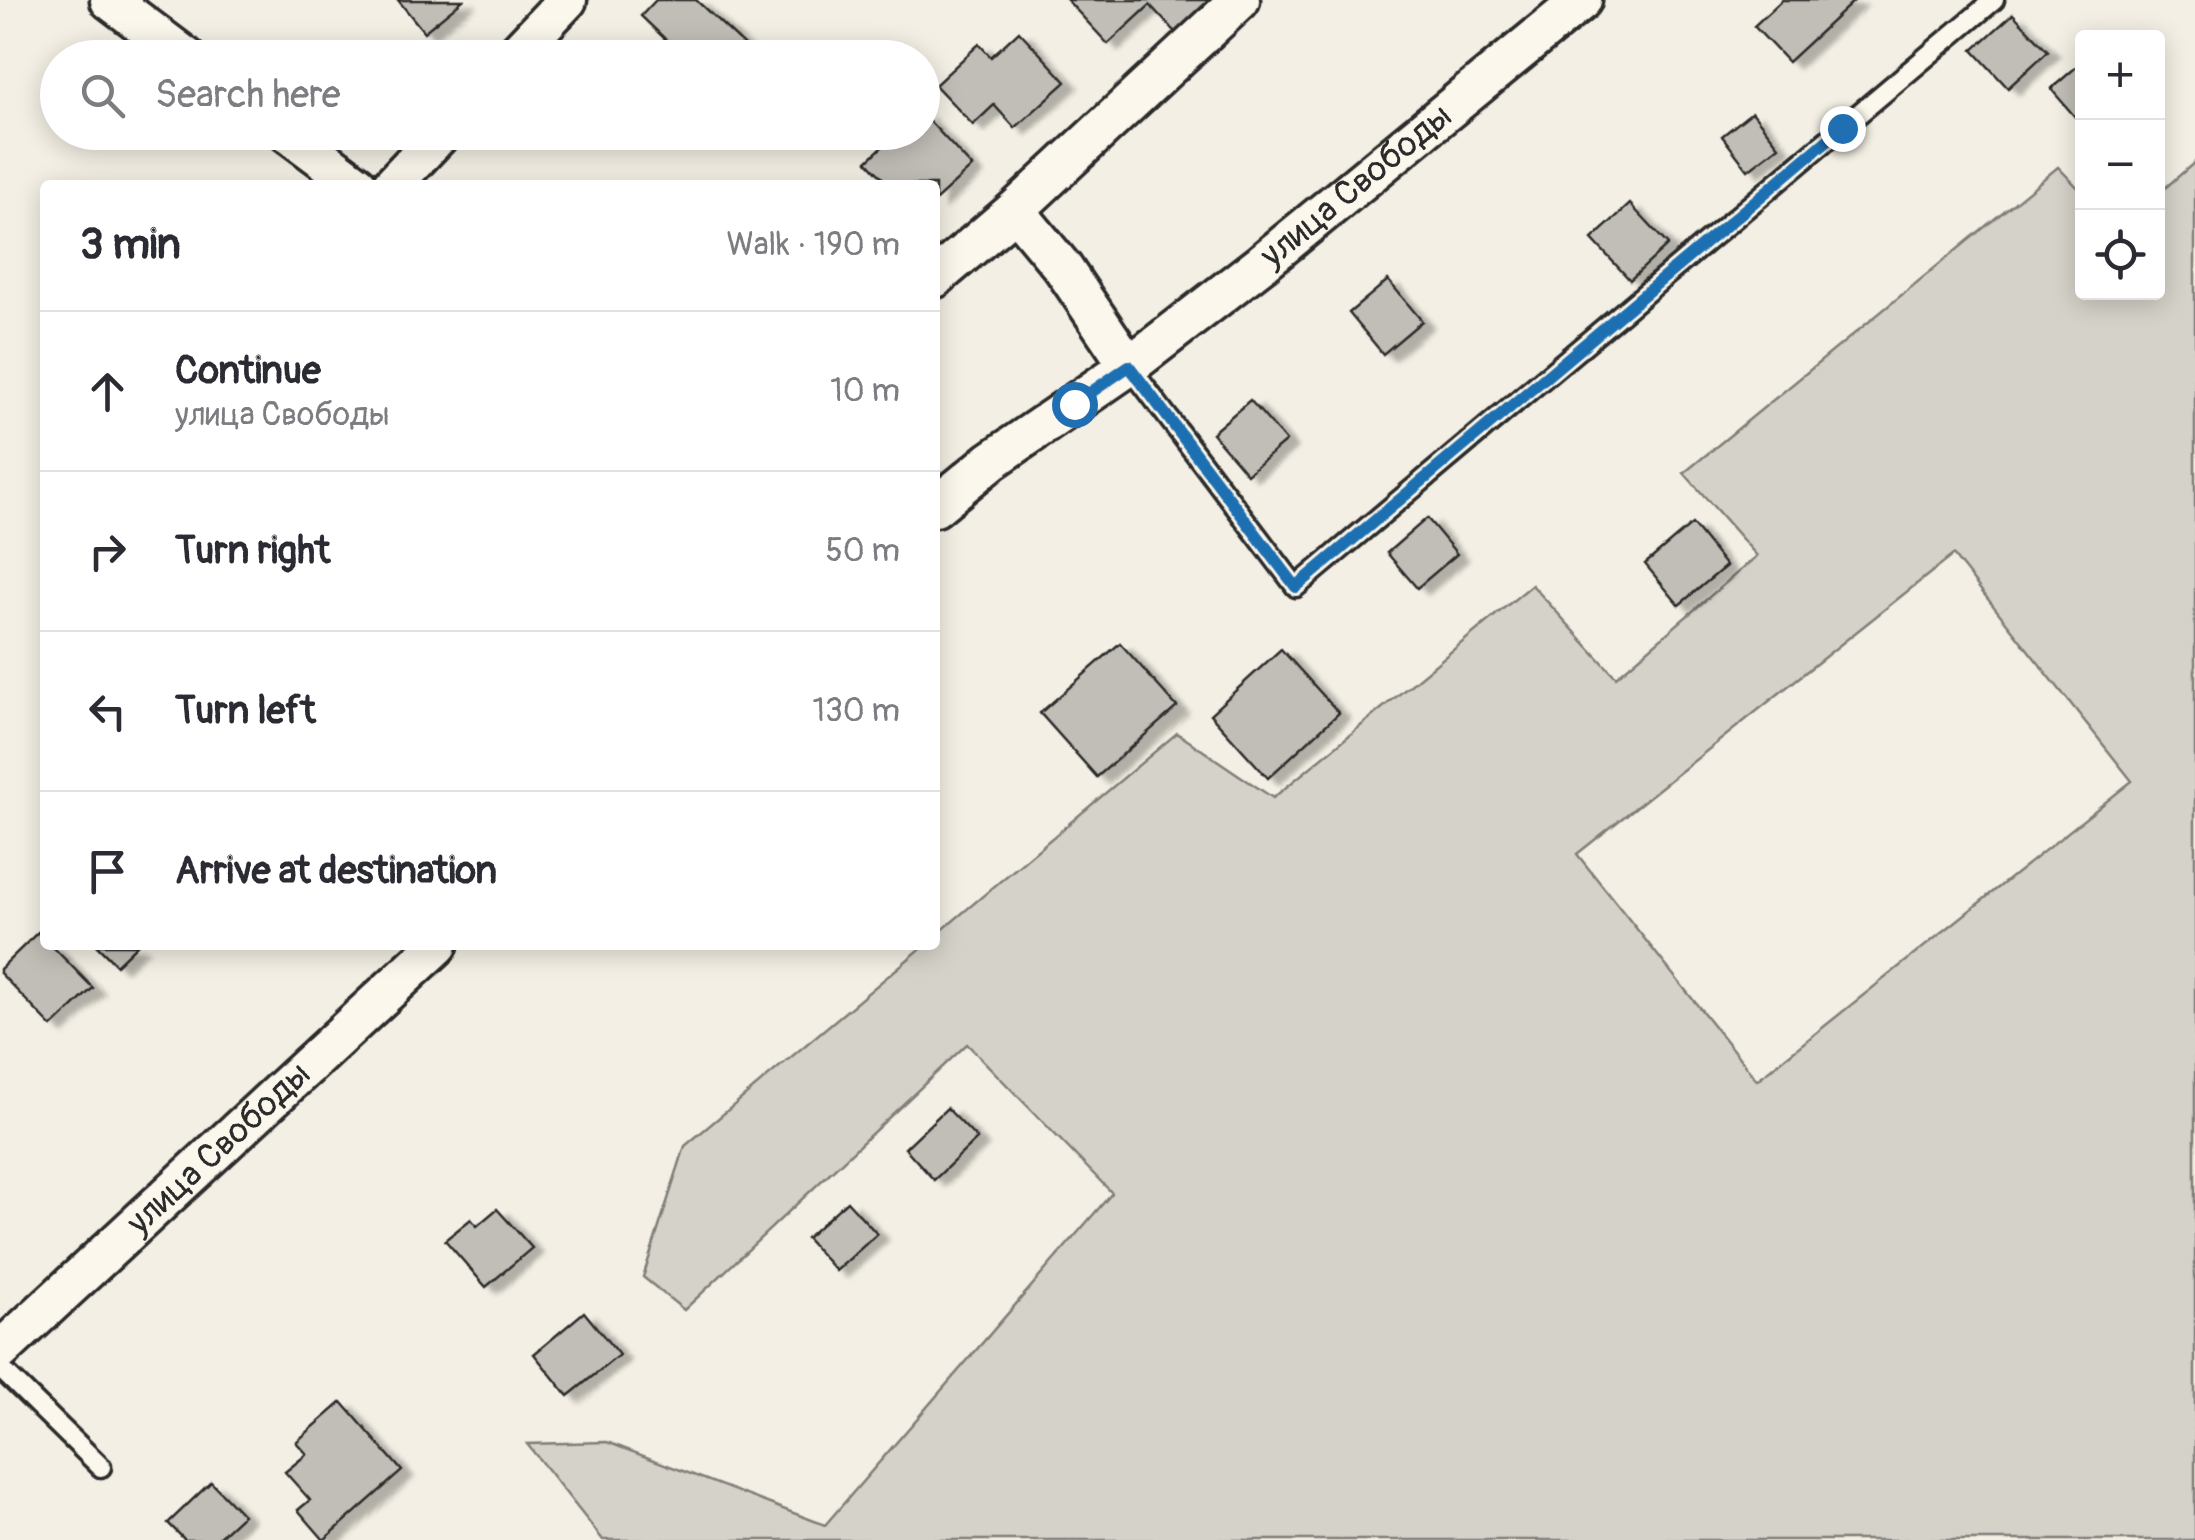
<!DOCTYPE html>
<html lang="en">
<head>
<meta charset="utf-8">
<style>
  body { margin:0; font-family:Pangolin,sans-serif; background:#f2f2f3; color:#2b2b33 }
  .controls { position:absolute; right:30px; top:30px; display:grid; overflow:hidden; border-radius:10px; box-shadow:0 5px 25px #0003 }
  .controls button { width:90px; height:90px; display:grid; place-items:center; padding:0; border:0; border-bottom:2px solid #e1e1e2; background:#fff; color:#2b2b33; font:50px sans-serif }
  .stop { position:absolute; width:30px; height:30px; margin:-22px; border:8px solid #1f6fb2; border-radius:50%; background:#fff }
  .stop.end { background:#1f6fb2; border-color:#fff; box-shadow:0 2px 10px #0008 }
  .list { margin:0; padding:0; list-style:none }
  h2 { display:flex; justify-content:space-between; align-items:center; height:130px; margin:0; padding:0 40px; font-size:42px }
  h2 small { font-size:32px; font-weight:400; color:#7c7c81 }
  .list li { display:grid; grid-template-columns:65px 1fr auto; gap:30px; align-items:center; box-sizing:border-box; height:160px; padding:0 40px; border-top:2px solid #e1e1e2 }
  .list b { display:block; font-size:38px; white-space:nowrap }
  .list p { margin:0; font-size:32px; white-space:nowrap; color:#7c7c81 }
  .list em { font-size:32px; font-style:normal; color:#7c7c81 }
  .icon { flex:none; width:55px; height:55px; fill:none; stroke:currentColor; stroke-width:2; stroke-linecap:round; stroke-linejoin:round }
  .map { position:relative; flex:none; width:2195px; height:1540px; overflow:hidden }
  .search { position:absolute; background:#fff; box-shadow:0 5px 25px #0003; left:40px; top:40px; width:900px; height:110px; display:flex; align-items:center; gap:25px; box-sizing:border-box; padding:0 35px; border-radius:55px; color:#7c7c81; font-size:38px }
  .panel { position:absolute; background:#fff; box-shadow:0 5px 25px #0003; left:40px; top:180px; width:900px; height:770px; border-radius:10px }
  .map>svg:first-child { display:block }
  .green { fill:#d5d2c9; stroke:#807e7a; stroke-width:2.5; fill-rule:evenodd }
  .building { fill:#c0beb6; stroke:#2b2b2b; stroke-width:2.5; filter:url(#shadow) }
  .lines { fill:none; stroke-linecap:round; stroke-linejoin:round }
  .lane-casing { stroke:#2b2b2b; stroke-width:25 }
  .street-casing { stroke:#2b2b2b; stroke-width:45 }
  .lane { stroke:#fbf7ec; stroke-width:18 }
  .street { stroke:#fbf7ec; stroke-width:38 }
  .route { stroke:#1f6fb2; stroke-width:12 }
  .labels { text-anchor:middle; dominant-baseline:central; stroke-width:8; stroke-linejoin:round; paint-order:stroke }
  .street-label { font-size:35px; fill:#2b2b2b; stroke:#fbf7ec }
</style>
</head>
<body>
<div class="map">
<svg width="2195" height="1540" viewBox="0 0 2195 1540">
  <defs>
    <filter id="shadow"><feDropShadow dx="11" dy="6" stdDeviation="2.5" flood-color="#0004"/></filter>
  </defs>
  <rect width="100%" height="100%" fill="#f3efe4"/>
  <filter id="ink" filterUnits="userSpaceOnUse"><feTurbulence type="fractalNoise" baseFrequency=".01" numOctaves="2"/><feDisplacementMap in="SourceGraphic" scale="20" xChannelSelector="R" yChannelSelector="G"/><feConvolveMatrix kernelMatrix="1 2 1 2 8 2 1 2 1" color-interpolation-filters="sRGB"/></filter>
  <g filter="url(#ink)">
    <path class="green" d="M 2195,162 L 2195,1540 L 603,1540 L 527,1444 L 607,1442 L 825,1525 L 1112,1193 L 967,1044 L 684,1310 L 643,1277 L 685,1146 L 925,945 L 935,945 L 935,936 L 1177,733 L 1273,798 L 1532,585 L 1616,677 L 1757,556 L 1684,473 L 2058,167 L 2082,192 L 2082,292 L 2158,292 L 2158,194 ZM 1953,555 L 2132,781 L 1757,1080 L 1577,854 Z"/>
    <path class="building" d="M 398,0 L 463,0 L 424,32 Z
      M 656,0 L 696,0 L 758,58 L 685,58 L 641,16 Z
      M 1067,0 L 1215,0 L 1184,42 L 1150,5 L 1108,44 Z
      M 1782,0 L 1855,0 L 1788,62 L 1754,26 Z
      M 2013,14 L 2048,51 L 2008,88 L 1973,50 Z
      M 1019,31 L 1066,82 L 1015,128 L 994,105 L 973,125 L 935,85 L 979,44 L 991,57 Z
      M 2082,62 L 2082,125 L 2051,89 Z
      M 1752,112 L 1779,146 L 1748,170 L 1722,136 Z
      M 922,113 L 972,167 L 935,201 L 935,185 L 889,185 L 867,161 L 898,132 L 922,132 Z
      M 1630,204 L 1668,245 L 1630,280 L 1592,239 Z
      M 1388,280 L 1422,321 L 1383,354 L 1349,313 Z
      M 1250,400 L 1286,441 L 1247,474 L 1212,433 Z
      M 1427,518 L 1457,554 L 1417,588 L 1387,553 Z
      M 1692,524 L 1726,566 L 1679,605 L 1645,564 Z
      M 1120,643 L 1177,707 L 1097,777 L 1040,713 Z
      M 1281,649 L 1339,713 L 1268,778 L 1210,714 Z
      M 38,932 L 45,939 L 45,945 L 51,945 L 93,988 L 52,1027 L 0,973 L 0,969 Z
      M 96,945 L 137,945 L 116,965 Z
      M 947,1108 L 977,1139 L 934,1180 L 905,1148 Z
      M 847,1201 L 877,1234 L 836,1271 L 806,1238 Z
      M 497,1209 L 532,1248 L 486,1287 L 445,1240 L 471,1219 L 477,1226 Z
      M 584,1312 L 619,1355 L 568,1396 L 534,1354 Z
      M 342,1402 L 402,1471 L 324,1540 L 298,1510 L 310,1500 L 285,1472 L 307,1454 L 296,1442 Z
      M 211,1482 L 243,1515 L 216,1540 L 185,1540 L 168,1523 Z"/>
    <g class="lines">
      <defs>
        <path id="lane" d="M 1129,366 L 1296,587 L 1994,0
          M 0,1368 L 101,1467"/>
        <g id="street">
          <path d="M 110,0 L 187,58"/>
          <path d="M 512,58 L 567,0"/>
          <path d="M 287,132 L 358,185"/>
          <path d="M 392,185 L 442,132"/>
          <path d="M 935,278 L 1015,210 L 1240,0"/>
          <path id="s1" d="M 1129,366 L 1262,263 L 1582,0"/>
          <path d="M 935,507 L 991,461 L 1129,366 L 1063,268 L 1015,210"/>
          <path id="s2" d="M 0,1351 L 438,945"/>
        </g>
      </defs>
      <use href="#lane" class="lane-casing"/>
      <use href="#street" class="street-casing"/>
      <use href="#lane" class="lane"/>
      <use href="#street" class="street"/>
    </g>
  </g>
  <g class="lines" filter="url(#ink)">
    <path class="route" d="M 1074,404 L 1129,366 L 1296,587 L 1842,128"/>
  </g>
  <g class="labels">
    <g class="street-label">
      <text stroke="none"><textPath href="#s1" startOffset="290">улица Свободы</textPath></text>
      <text stroke="none"><textPath href="#s2" startOffset="298">улица Свободы</textPath></text>
    </g>
  </g>
</svg>
<div class="controls">
<button>+</button>
<button>−</button>
<button><svg class="icon" aria-label="locate" viewBox="0 0 24 24"><circle cx="12" cy="12" r="6"/><path d="M12 2v4M12 18v4M2 12h4M18 12h4"/></svg></button>
</div>
<div class="stop" style="left:1074px;top:404px"></div>
<div class="stop end" style="left:1842px;top:128px"></div>
<div class="search"><svg class="icon" aria-label="search" viewBox="0 0 24 24"><circle cx="10" cy="10" r="6"/><path d="M15 15l6 6"/></svg>Search here</div>
<section class="panel">
<h2>3 min<small>Walk · 190 m</small></h2>
<ul class="list">
<li><svg class="icon" aria-label="ahead" viewBox="0 0 24 24"><path d="M12 20V5M6 11l6-6 6 6"/></svg><div><b>Continue</b><p>улица Свободы</p></div><em>10 m</em></li>
<li><svg class="icon" aria-label="right" viewBox="0 0 24 24"><path d="M7 20v-9h11M14 6l5 5-5 5"/></svg><div><b>Turn right</b></div><em>50 m</em></li>
<li><svg class="icon" aria-label="left" viewBox="0 0 24 24"><path d="M17 20v-9H6M10 6l-5 5 5 5"/></svg><div><b>Turn left</b></div><em>130 m</em></li>
<li><svg class="icon" aria-label="arrive" viewBox="0 0 24 24"><path d="M6 21V4h12l-3 4 3 4H6"/></svg><div><b>Arrive at destination</b></div></li>
</ul>
</section>
</div>
</body>
</html>
